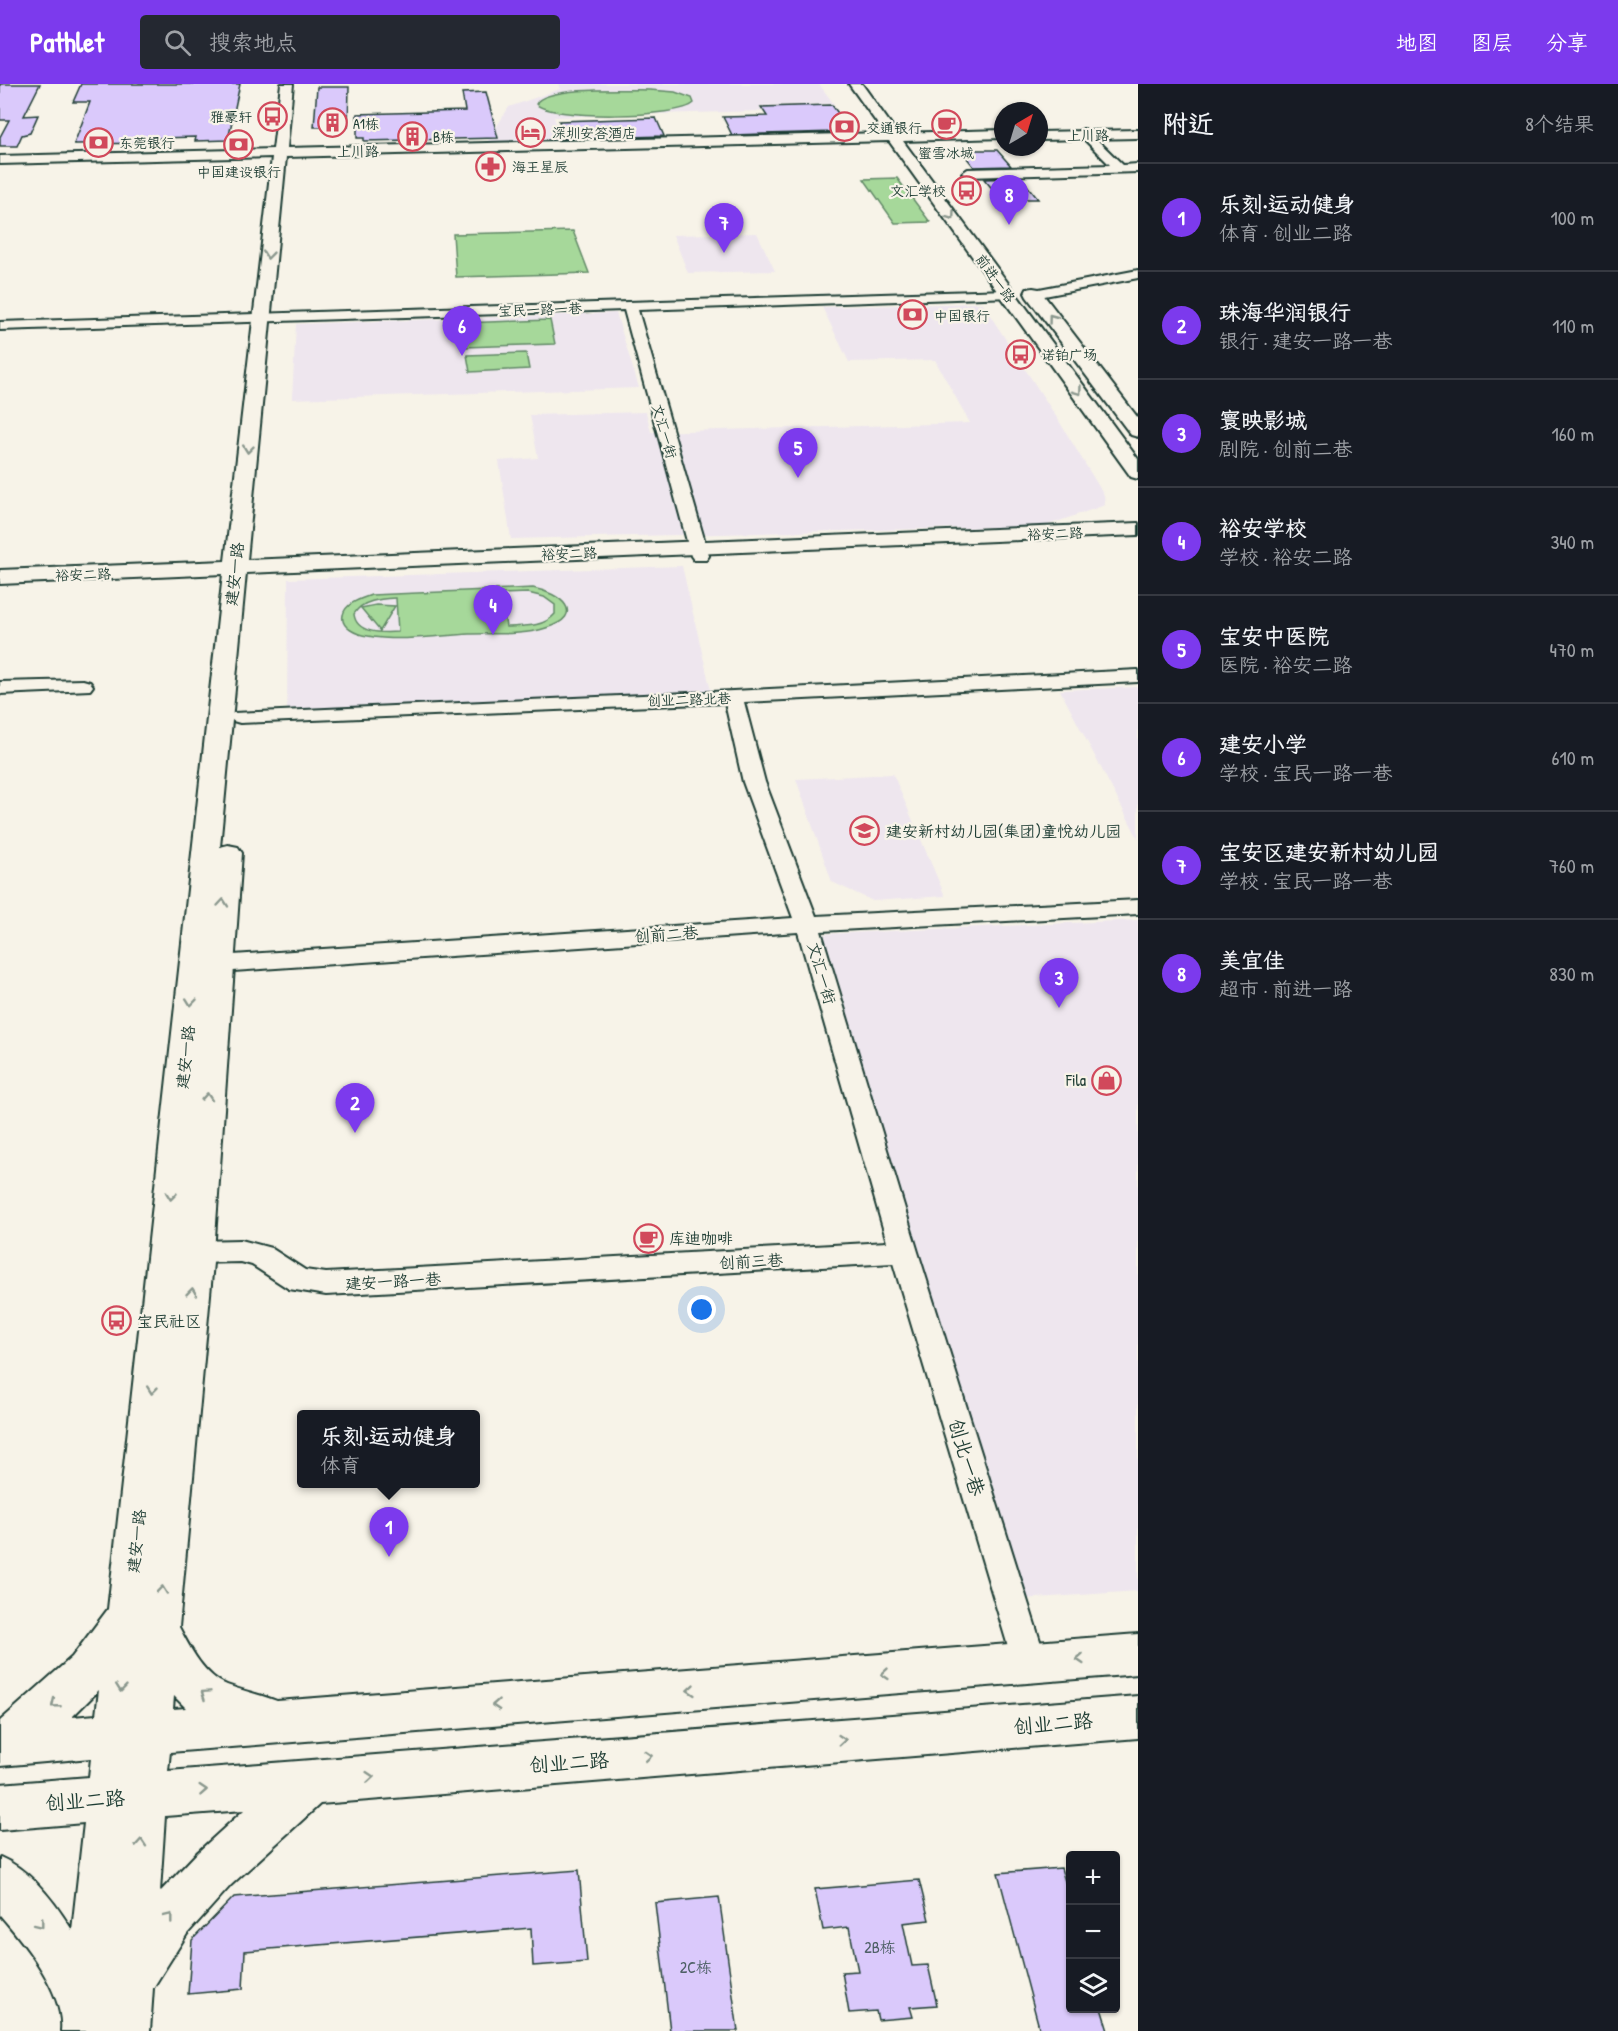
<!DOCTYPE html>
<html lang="zh">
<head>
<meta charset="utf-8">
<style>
  body { margin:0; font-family:"Patrick Hand","LXGW WenKai TC",sans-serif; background:#242831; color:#f1f3f6 }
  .controls { position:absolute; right:18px; bottom:18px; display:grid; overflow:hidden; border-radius:6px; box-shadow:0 2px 4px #0004 }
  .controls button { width:54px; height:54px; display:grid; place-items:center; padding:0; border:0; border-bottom:2px solid #363941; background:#171b24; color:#f1f3f6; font:30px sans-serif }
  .compass { position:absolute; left:994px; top:18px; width:54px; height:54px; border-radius:50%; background:#171b24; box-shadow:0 2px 4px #0004; rotate:38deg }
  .you { position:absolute; left:702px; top:1226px; width:21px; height:21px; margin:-15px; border:4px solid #fff; border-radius:50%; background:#1a73e8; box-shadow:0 0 0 9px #1a73e833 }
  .badge { display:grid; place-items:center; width:39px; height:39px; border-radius:50%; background:#7c3aed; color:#fff; font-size:20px; font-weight:700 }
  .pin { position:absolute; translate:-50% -50px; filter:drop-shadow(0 2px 3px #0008) }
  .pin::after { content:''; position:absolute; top:32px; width:21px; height:18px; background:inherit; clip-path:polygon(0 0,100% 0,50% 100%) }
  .popup { position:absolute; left:297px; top:1326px; width:183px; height:78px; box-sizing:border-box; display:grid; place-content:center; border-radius:6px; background:#171b24; filter:drop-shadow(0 2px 4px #0005); font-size:20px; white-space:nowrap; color:#9ea1a6 }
  .popup b { font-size:22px; color:#f1f3f6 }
  .popup::after { content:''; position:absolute; left:50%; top:100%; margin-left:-12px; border:12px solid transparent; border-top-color:#171b24 }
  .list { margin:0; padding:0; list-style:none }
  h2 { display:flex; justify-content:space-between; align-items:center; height:78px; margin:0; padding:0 24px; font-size:26px }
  h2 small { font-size:20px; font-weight:400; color:#9ea1a6 }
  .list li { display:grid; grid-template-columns:39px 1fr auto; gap:18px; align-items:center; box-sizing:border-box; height:108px; padding:0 24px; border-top:2px solid #363941 }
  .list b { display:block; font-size:22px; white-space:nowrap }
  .list p { margin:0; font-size:20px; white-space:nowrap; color:#9ea1a6 }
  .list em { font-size:20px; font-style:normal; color:#9ea1a6 }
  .icon { flex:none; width:33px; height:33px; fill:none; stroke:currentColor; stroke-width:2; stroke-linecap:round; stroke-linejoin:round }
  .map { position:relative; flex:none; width:1138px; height:1947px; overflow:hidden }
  header { display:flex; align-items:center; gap:36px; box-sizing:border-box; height:84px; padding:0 30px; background:#7c3aed; color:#fff }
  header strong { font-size:28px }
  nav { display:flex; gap:33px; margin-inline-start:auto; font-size:21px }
  .search { width:420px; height:54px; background:#242831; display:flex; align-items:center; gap:15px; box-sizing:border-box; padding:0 21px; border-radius:6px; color:#9ea1a6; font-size:22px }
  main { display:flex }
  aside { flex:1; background:#171b24 }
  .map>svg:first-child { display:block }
  .built { fill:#eee6ee }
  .green { fill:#a6d89a; stroke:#628a67; stroke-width:1.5; fill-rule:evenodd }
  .building { fill:#dac9fb; stroke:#1f3d34; stroke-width:1.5 }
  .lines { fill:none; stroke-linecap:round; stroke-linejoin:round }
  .minor-casing { stroke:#1f3d34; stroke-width:4 }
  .major-casing { stroke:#1f3d34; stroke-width:4 }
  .minor { fill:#f7f3e8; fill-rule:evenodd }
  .major { fill:#f7f3e8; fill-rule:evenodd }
  .oneway { stroke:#8b988e }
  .labels { text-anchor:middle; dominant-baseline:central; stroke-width:4.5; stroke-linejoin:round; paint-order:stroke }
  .far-poi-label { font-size:14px; fill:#1f3d34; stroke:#f7f3e8; text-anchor:start }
  .far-street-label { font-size:14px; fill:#1f3d34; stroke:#f7f3e8 }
  .street-label { font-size:16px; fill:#1f3d34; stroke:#f7f3e8 }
  .poi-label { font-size:16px; fill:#1f3d34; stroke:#f7f3e8; text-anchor:start }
  .near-number-label { font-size:16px; fill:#4e6066 }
  .near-street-label { font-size:20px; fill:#1f3d34; stroke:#f7f3e8 }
</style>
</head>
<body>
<header>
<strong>Pathlet</strong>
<div class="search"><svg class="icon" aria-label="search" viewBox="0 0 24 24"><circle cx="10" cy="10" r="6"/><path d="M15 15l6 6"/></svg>搜索地点</div>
<nav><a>地图</a><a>图层</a><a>分享</a></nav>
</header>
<main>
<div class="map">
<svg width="1138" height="1947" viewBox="0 0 1138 1947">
  <rect width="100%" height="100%" fill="#f7f3e8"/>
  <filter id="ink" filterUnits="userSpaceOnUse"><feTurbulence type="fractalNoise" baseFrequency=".0167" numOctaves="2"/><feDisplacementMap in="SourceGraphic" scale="12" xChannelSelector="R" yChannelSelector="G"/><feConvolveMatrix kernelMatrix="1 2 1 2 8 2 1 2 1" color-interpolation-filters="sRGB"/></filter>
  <g filter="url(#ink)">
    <path class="built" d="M 559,0 L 819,0 L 834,20 L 760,22 L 762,27 L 554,33 L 562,59 L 485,61 L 509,23 L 560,5 Z
      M 757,149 L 775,187 L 688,189 L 673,151 Z
      M 982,219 L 1059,337 L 1104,411 L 1105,421 L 1045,442 L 511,455 L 499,377 L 538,374 L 530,331 L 646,328 L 651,348 L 970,339 L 935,276 L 849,278 L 822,223 Z
      M 616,229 L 639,304 L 292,315 L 296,240 Z
      M 682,482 L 711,607 L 287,625 L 288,495 Z
      M 1138,603 L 1138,754 L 1060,606 Z
      M 893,690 L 945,812 L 873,817 L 832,798 L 796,695 Z
      M 1138,836 L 1138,1507 L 1022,1515 L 824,850 Z"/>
    <path class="green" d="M 650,6 L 675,8 L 692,14 L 694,19 C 679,34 551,36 536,20 C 544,2 630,6 650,6 Z
      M 897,94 L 930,138 L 895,139 L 864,95 Z
      M 573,147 L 589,189 L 456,193 L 453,150 Z
      M 550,236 L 555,260 L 464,263 L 461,239 Z
      M 526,269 L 529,285 L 470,288 L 467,271 Z
      M 533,504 C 560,509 588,531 546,544 C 523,552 493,549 469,550 C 437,552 400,558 368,552 C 358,551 340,544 343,531 C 345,519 361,515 371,511 ZM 528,509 L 544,513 L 555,521 L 555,530 C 543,544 523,542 506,543 L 501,510 ZM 396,514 L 398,548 C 383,549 356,550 354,530 C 362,516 381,515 396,514 Z
      M 376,521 L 395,522 L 380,547 L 361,524 Z"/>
    <path class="building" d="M 0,0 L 40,0 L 24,32 L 38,31 L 30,49 L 22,51 L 17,62 L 0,62 L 0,53 L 9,36 L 0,36 Z
      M 81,0 L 240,0 L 228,56 L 195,57 L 196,53 L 159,54 L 158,59 L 74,60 L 90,18 L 73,18 Z
      M 317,3 L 349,3 L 348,43 L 314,43 Z
      M 486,8 L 498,54 L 364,57 L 364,54 L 357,54 L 357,30 L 465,27 L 462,9 Z
      M 832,21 L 848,43 L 836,48 L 732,51 L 723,33 L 767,32 L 761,23 Z
      M 656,34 L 664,52 L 564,55 L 559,37 Z
      M 969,66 L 997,66 L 1011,82 L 974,83 L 963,69 L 971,69 Z
      M 1021,94 L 1038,115 L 1001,115 L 984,95 Z
      M 1061,1784 L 1071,1817 L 1071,1924 L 1101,1924 L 1108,1947 L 1040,1947 L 998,1789 Z
      M 579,1786 L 587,1878 L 533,1882 L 531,1844 L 245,1867 L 243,1905 L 188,1910 L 192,1856 L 234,1813 Z
      M 919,1796 L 929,1836 L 903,1839 L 912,1882 L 928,1881 L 937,1921 L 910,1923 L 913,1933 L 878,1936 L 876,1927 L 849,1929 L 842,1888 L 858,1887 L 849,1843 L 823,1846 L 815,1805 Z
      M 719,1813 L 738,1947 L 670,1947 L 655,1819 Z"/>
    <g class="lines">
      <defs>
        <path id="minor" d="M 1083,45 L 1087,46 L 1123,81 L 1138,80 L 1138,88 L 968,93 L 962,89 L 968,85 L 1110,81 L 1077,48 Z
          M 1138,186 L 1138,194 L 1034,214 L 1027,210 L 1034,206 Z
          M 1007,206 L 1014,210 L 1012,213 L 638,226 L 709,472 L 706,476 L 694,476 L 691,472 L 624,226 L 0,246 L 0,238 Z
          M 1138,586 L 1138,598 L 744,618 L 765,698 L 816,832 L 1138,816 L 1138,830 L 821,847 L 918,1168 L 1047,1579 L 1042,1590 L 1030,1595 L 1018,1590 L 1013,1579 L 893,1179 L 326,1211 L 289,1205 L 252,1181 L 241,1178 L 196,1179 L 186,1176 L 182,1168 L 186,1160 L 196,1157 L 241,1156 L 271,1164 L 305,1186 L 326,1189 L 887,1158 L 798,848 L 218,888 L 193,883 L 189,878 L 193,873 L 201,870 L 218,872 L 793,834 L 743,698 L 725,619 L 240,639 L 233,637 L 230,633 L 233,629 L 733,607 Z
          M 83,596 L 90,598 L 93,602 L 90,606 L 0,610 L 0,598 Z"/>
        <path id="major" d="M 281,0 L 293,0 L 287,64 L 884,49 L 849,0 L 862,0 L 897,49 L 1003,46 L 1003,54 L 903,57 L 1138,375 L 1138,395 L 1131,393 L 889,57 L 286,73 L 247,476 L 1138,439 L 1138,451 L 246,489 L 220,763 L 228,761 L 238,763 L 242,769 L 214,1168 L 179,1543 C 190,1564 204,1592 227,1601 C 243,1607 261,1611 277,1617 L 1138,1550 L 1138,1590 L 170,1668 L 168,1687 L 1138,1612 L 1138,1654 L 320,1720 L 231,1801 L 187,1850 L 153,1904 L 150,1947 L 61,1947 C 65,1908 24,1859 0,1831 L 0,1773 C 31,1786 55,1818 72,1846 L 84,1739 L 0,1746 L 0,1700 L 89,1693 L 91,1674 L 0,1682 L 0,1637 L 72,1573 L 108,1525 L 223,490 L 0,500 L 0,486 L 225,477 L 272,73 L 0,80 L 0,72 L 273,65 ZM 99,1606 L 96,1631 L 72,1633 ZM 174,1612 L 186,1624 L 173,1625 ZM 244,1726 L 198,1768 L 160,1808 L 165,1732 Z
          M 1138,46 L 1138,54 L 1039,56 L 1039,48 Z
          M 1033,204 L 1039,205 L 1138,334 L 1138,353 L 1131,351 L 1027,213 L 1025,209 L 1027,205 Z"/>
      </defs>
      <use href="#minor" class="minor-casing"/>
      <use href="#major" class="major-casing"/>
      <use href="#minor" class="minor"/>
      <use href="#major" class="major"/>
    </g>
    <defs><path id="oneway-chevron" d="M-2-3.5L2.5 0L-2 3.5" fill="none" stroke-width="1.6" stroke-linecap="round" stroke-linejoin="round" transform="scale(1.5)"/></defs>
    <g class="oneway">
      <use href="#oneway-chevron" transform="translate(951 132) rotate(54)"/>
      <use href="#oneway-chevron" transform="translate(268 171) rotate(96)"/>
      <use href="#oneway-chevron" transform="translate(1052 234) rotate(-127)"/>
      <use href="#oneway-chevron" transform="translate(1078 307) rotate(54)"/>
      <use href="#oneway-chevron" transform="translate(248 365) rotate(96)"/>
      <use href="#oneway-chevron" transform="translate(223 819) rotate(-85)"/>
      <use href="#oneway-chevron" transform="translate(191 918) rotate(96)"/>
      <use href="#oneway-chevron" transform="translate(207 1013) rotate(-86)"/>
      <use href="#oneway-chevron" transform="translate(171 1112) rotate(96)"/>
      <use href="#oneway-chevron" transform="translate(192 1208) rotate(-84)"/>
      <use href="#oneway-chevron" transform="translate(152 1306) rotate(96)"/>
      <use href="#oneway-chevron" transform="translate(162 1506) rotate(-84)"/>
      <use href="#oneway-chevron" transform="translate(1080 1575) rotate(176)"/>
      <use href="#oneway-chevron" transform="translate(885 1590) rotate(175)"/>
      <use href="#oneway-chevron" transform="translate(121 1604) rotate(96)"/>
      <use href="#oneway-chevron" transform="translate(691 1606) rotate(175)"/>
      <use href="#oneway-chevron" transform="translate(205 1610) rotate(-146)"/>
      <use href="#oneway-chevron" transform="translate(55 1620) rotate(141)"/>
      <use href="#oneway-chevron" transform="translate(496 1621) rotate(176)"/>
      <use href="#oneway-chevron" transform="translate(842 1656) rotate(-5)"/>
      <use href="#oneway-chevron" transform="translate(648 1672) rotate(-5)"/>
      <use href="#oneway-chevron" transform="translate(370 1693) rotate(-5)"/>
      <use href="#oneway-chevron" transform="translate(203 1706) rotate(-4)"/>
      <use href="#oneway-chevron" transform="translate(141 1759) rotate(-86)"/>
      <use href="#oneway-chevron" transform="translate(169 1833) rotate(-52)"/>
      <use href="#oneway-chevron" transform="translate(40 1840) rotate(52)"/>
    </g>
  </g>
  <defs>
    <symbol id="bus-ring" viewBox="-11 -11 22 22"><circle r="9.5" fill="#f7f3e8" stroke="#d1495b" stroke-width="1.5"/><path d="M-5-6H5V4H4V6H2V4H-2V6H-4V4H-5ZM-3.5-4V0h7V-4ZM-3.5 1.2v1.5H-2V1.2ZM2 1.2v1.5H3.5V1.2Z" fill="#d1495b"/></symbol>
    <symbol id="building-ring" viewBox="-11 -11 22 22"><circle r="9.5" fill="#f7f3e8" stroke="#d1495b" stroke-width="1.5"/><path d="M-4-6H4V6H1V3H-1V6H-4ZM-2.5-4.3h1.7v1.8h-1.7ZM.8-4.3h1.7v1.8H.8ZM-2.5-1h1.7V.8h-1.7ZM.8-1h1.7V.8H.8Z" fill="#d1495b"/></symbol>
    <symbol id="cafe-ring" viewBox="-11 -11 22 22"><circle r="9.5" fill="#f7f3e8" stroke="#d1495b" stroke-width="1.5"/><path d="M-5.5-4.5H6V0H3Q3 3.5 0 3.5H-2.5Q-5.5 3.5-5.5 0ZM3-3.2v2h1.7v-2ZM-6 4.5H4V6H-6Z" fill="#d1495b"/></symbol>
    <symbol id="bank-ring" viewBox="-11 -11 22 22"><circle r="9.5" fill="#f7f3e8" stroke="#d1495b" stroke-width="1.5"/><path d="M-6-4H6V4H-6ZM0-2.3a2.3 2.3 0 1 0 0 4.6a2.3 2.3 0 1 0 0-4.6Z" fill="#d1495b"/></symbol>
    <symbol id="hotel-ring" viewBox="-11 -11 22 22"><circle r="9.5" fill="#f7f3e8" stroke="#d1495b" stroke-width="1.5"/><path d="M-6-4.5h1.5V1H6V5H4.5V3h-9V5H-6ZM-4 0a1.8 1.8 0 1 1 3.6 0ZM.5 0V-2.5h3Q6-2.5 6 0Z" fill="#d1495b"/></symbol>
    <symbol id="pharmacy-ring" viewBox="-11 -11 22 22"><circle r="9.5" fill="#f7f3e8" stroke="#d1495b" stroke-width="1.5"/><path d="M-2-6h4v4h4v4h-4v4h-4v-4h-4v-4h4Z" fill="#d1495b"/></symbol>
    <symbol id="school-ring" viewBox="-11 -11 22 22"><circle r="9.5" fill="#f7f3e8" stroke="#d1495b" stroke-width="1.5"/><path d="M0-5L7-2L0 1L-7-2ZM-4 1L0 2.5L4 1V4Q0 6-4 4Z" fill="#d1495b"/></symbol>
    <symbol id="shop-ring" viewBox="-11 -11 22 22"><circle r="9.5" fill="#f7f3e8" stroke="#d1495b" stroke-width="1.5"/><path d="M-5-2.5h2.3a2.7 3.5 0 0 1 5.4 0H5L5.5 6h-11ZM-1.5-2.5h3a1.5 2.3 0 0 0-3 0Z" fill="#d1495b"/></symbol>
  </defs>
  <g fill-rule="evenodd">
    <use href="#bus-ring" x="256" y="16" width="33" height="33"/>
    <use href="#building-ring" x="316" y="22" width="33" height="33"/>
    <use href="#cafe-ring" x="930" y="24" width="33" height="33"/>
    <use href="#bank-ring" x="828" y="26" width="33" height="33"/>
    <use href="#hotel-ring" x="514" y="32" width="33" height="33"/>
    <use href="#building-ring" x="396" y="36" width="33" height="33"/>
    <use href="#bank-ring" x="82" y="42" width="33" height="33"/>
    <use href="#bank-ring" x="222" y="44" width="33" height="33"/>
    <use href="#pharmacy-ring" x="474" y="66" width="33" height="33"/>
    <use href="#bus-ring" x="950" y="90" width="33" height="33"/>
    <use href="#bank-ring" x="896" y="214" width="33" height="33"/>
    <use href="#bus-ring" x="1004" y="254" width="33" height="33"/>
    <use href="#school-ring" x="848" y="730" width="33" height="33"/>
    <use href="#shop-ring" x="1090" y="980" width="33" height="33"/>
    <use href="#cafe-ring" x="632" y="1138" width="33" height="33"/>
    <use href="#bus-ring" x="100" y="1220" width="33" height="33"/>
  </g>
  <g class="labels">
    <g class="far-poi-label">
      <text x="252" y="32" text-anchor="end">雅豪轩</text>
      <text x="353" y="39">A1栋</text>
      <text x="866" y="43">交通银行</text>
      <text x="552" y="48">深圳安答酒店</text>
      <text x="433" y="52">B栋</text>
      <text x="119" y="58">东莞银行</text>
      <text x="946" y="68" text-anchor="middle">蜜雪冰城</text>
      <text x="512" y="82">海王星辰</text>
      <text x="239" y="87" text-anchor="middle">中国建设银行</text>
      <text x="946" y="106" text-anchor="end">文汇学校</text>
      <text x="934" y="231">中国银行</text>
      <text x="1041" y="270">诺铂广场</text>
    </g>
    <g class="far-street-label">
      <text transform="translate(1088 51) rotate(-1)">上川路</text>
      <text transform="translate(358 67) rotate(-1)">上川路</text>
      <text transform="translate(996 194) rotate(54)">前进一路</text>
      <text transform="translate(540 225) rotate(-2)">宝民一路一巷</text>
      <text transform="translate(665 347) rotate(74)">文汇一街</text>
      <text transform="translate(1055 449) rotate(-2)">裕安二路</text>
      <text transform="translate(569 469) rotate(-2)">裕安二路</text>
      <text transform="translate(83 490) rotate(-2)">裕安二路</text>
      <text transform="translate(689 615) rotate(-2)">创业二路北巷</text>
    </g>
    <g class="street-label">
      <text transform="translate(234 490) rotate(-84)">建安一路</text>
      <text transform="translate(666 850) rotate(-4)">创前二巷</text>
      <text transform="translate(822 889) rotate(74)">文汇一街</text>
      <text transform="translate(185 973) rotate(-84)">建安一路</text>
      <text transform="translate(751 1177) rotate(-3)">创前三巷</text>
      <text transform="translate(393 1197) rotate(-3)">建安一路一巷</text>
      <text transform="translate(136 1457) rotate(-84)">建安一路</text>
    </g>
    <g class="poi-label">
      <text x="886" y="747">建安新村幼儿园(集团)童悦幼儿园</text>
      <text x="1086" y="996" text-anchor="end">Fila</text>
      <text x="669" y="1154">库迪咖啡</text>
      <text x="137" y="1237">宝民社区</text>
    </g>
    <g class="near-number-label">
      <text x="880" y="1863">2B栋</text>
      <text x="696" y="1883">2C栋</text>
    </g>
    <g class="near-street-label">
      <text transform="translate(967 1373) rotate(73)">创北一巷</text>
      <text transform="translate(1053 1639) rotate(-5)">创业二路</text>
      <text transform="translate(569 1678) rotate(-4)">创业二路</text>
      <text transform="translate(85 1716) rotate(-4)">创业二路</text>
    </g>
  </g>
</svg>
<div class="controls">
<button>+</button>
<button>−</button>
<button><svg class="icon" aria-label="layers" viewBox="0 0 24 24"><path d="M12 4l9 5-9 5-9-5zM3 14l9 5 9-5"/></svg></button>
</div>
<svg class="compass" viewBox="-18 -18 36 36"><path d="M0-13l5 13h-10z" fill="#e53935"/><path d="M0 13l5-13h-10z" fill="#9ea1a6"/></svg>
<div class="you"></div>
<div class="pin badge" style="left:389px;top:1473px">1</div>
<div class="popup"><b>乐刻·运动健身</b>体育</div>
<div class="pin badge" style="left:355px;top:1049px">2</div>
<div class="pin badge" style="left:1059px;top:924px">3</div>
<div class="pin badge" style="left:493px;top:551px">4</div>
<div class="pin badge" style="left:798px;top:394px">5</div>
<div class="pin badge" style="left:462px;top:272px">6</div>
<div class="pin badge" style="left:724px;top:169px">7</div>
<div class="pin badge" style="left:1009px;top:141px">8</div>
</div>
<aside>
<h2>附近<small>8个结果</small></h2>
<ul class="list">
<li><span class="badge">1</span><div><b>乐刻·运动健身</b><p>体育 · 创业二路</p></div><em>100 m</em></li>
<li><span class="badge">2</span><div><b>珠海华润银行</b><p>银行 · 建安一路一巷</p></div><em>110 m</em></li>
<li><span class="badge">3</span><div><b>寰映影城</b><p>剧院 · 创前二巷</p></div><em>160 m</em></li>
<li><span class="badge">4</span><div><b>裕安学校</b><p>学校 · 裕安二路</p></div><em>340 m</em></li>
<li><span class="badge">5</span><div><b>宝安中医院</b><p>医院 · 裕安二路</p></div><em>470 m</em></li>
<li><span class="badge">6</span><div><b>建安小学</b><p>学校 · 宝民一路一巷</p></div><em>610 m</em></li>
<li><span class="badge">7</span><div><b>宝安区建安新村幼儿园</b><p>学校 · 宝民一路一巷</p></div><em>760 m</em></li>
<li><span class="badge">8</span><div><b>美宜佳</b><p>超市 · 前进一路</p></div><em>830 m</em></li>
</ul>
</aside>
</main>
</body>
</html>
